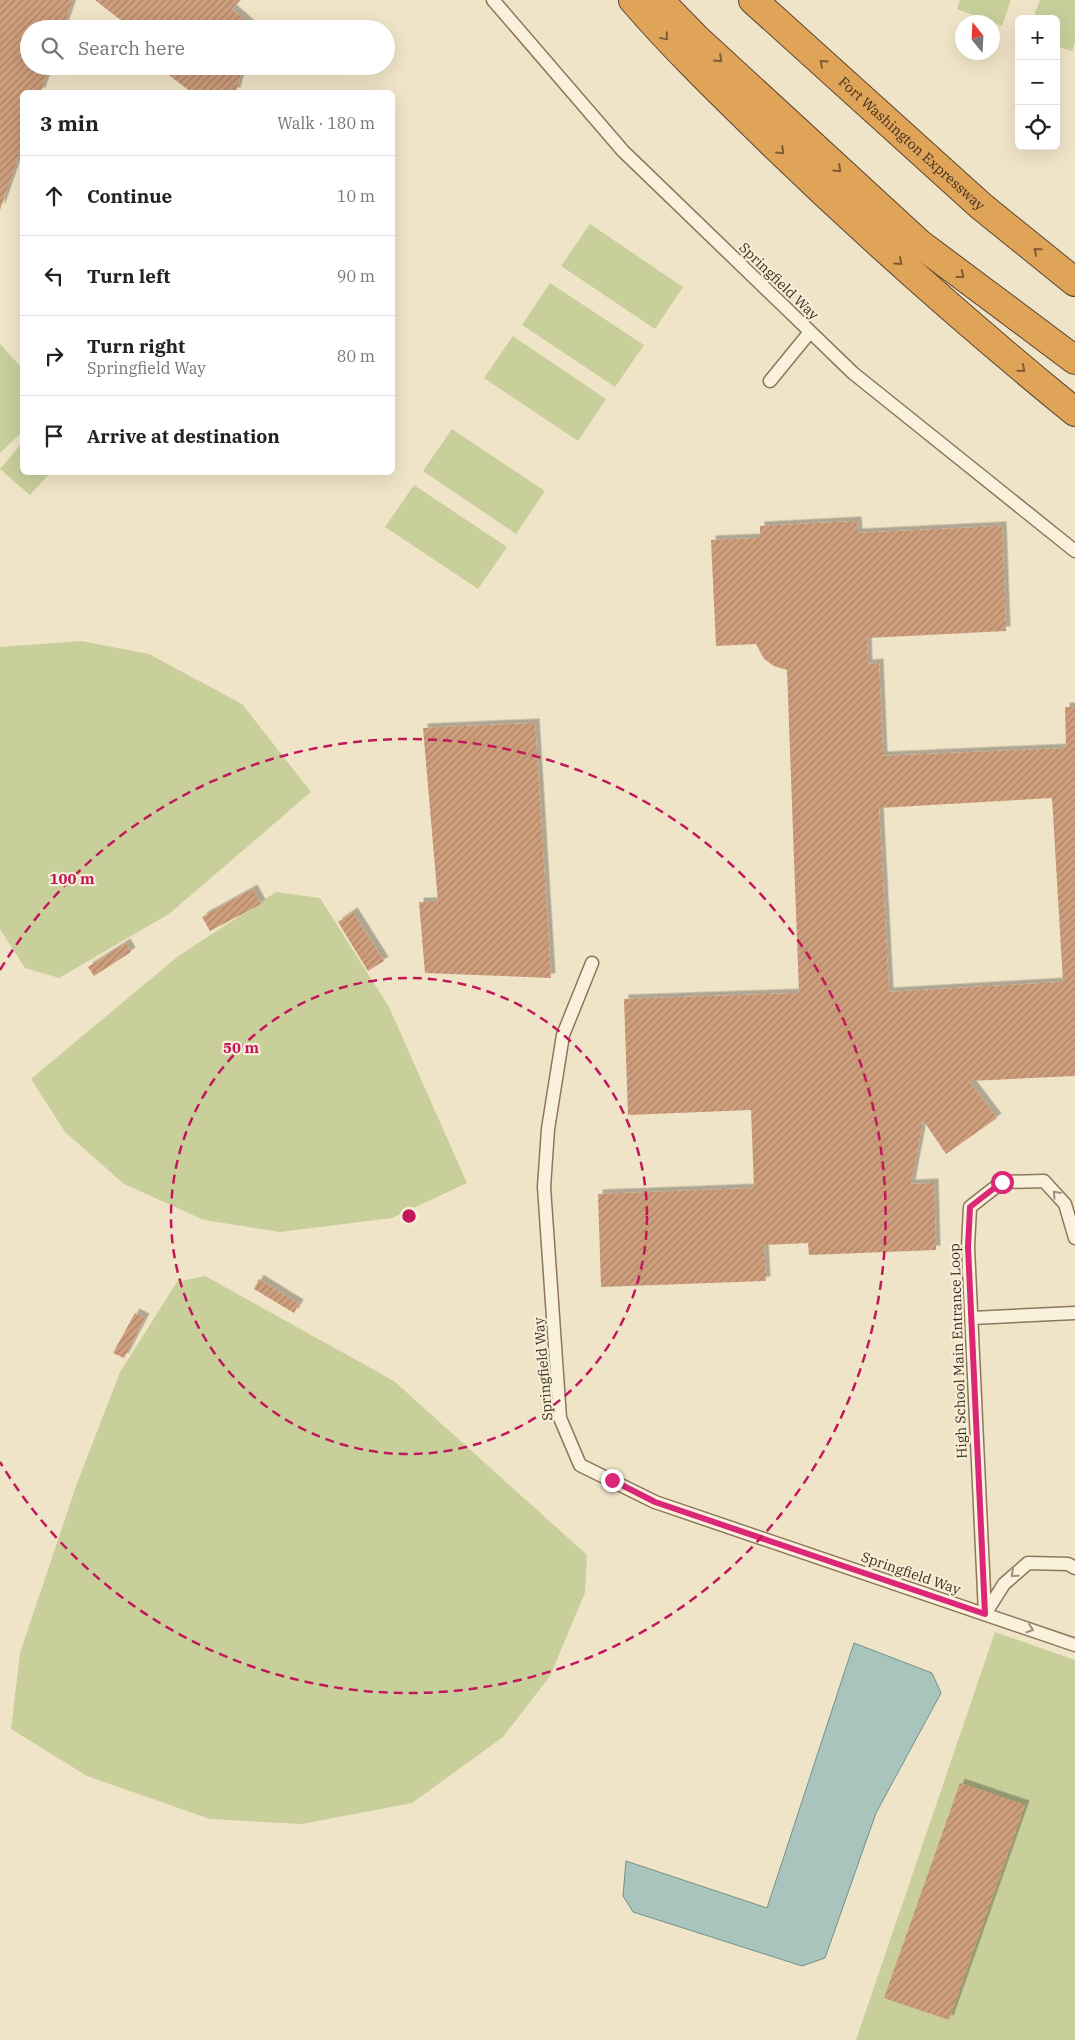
<!DOCTYPE html>
<html lang="en">
<head>
<meta charset="utf-8">
<style>
  body { margin:0; font-family:"IBM Plex Serif",serif; background:#f2f2f2; color:#222 }
  .controls { position:absolute; right:15px; top:15px; display:grid; overflow:hidden; border-radius:8px; box-shadow:0 5px 20px #0002 }
  .controls button { width:45px; height:45px; display:grid; place-items:center; padding:0; border:0; border-bottom:1px solid #e0e0e0; background:#fff; color:#222; font:25px sans-serif }
  .compass { position:absolute; left:955px; top:15px; width:45px; height:45px; border-radius:50%; background:#fff; box-shadow:0 5px 20px #0002; rotate:342deg }
  .stop { position:absolute; width:15px; height:15px; margin:-11px; border:4px solid #db2777; border-radius:50%; background:#fff }
  .stop.end { background:#db2777; border-color:#fff; box-shadow:0 1px 5px #0008 }
  .list { margin:0; padding:0; list-style:none }
  h2 { display:flex; justify-content:space-between; align-items:center; height:65px; margin:0; padding:0 20px; font-size:21px }
  h2 small { font-size:16px; font-weight:400; color:#767676 }
  .list li { display:grid; grid-template-columns:32px 1fr auto; gap:15px; align-items:center; box-sizing:border-box; height:80px; padding:0 20px; border-top:1px solid #e0e0e0 }
  .list b { display:block; font-size:19px; white-space:nowrap }
  .list p { margin:0; font-size:16px; white-space:nowrap; color:#767676 }
  .list em { font-size:16px; font-style:normal; color:#767676 }
  .icon { flex:none; width:28px; height:28px; fill:none; stroke:currentColor; stroke-width:2; stroke-linecap:round; stroke-linejoin:round }
  .map { position:relative; flex:none; width:1075px; height:2040px; overflow:hidden }
  .search { position:absolute; background:#fff; box-shadow:0 5px 20px #0002; left:20px; top:20px; width:375px; height:55px; display:flex; align-items:center; gap:12px; box-sizing:border-box; padding:0 18px; border-radius:28px; color:#767676; font-size:19px }
  .panel { position:absolute; background:#fff; box-shadow:0 5px 20px #0002; left:20px; top:90px; width:375px; height:385px; border-radius:8px }
  .map>svg:first-child { display:block }
  .green { fill:#c9cf9b }
  .water { fill:#a9c4bc; stroke:#6f938a }
  .building { fill:url(#building-hatch); fill-rule:evenodd; filter:url(#shadow) }
  .lines { fill:none; stroke-linecap:round; stroke-linejoin:round }
  .service-casing { stroke:#8d765c; stroke-width:15 }
  .motorway-casing { stroke:#5b4430; stroke-width:30 }
  .service { stroke:#faf1dc; stroke-width:12 }
  .motorway { stroke:#e0a458; stroke-width:28 }
  .oneway { stroke:#7e5d36 }
  .oneway2 { stroke:#9c907e }
  .route { stroke:#db2777; stroke-width:6 }
  .ring { fill:none; stroke:#c2185b; stroke-width:2.5; stroke-dasharray:9 6 }
  .labels { text-anchor:middle; dominant-baseline:central; stroke-width:4.5; stroke-linejoin:round; paint-order:stroke }
  .street-label { font-size:14px; fill:#3d2e20; stroke:#f7eed8 }
  .centre { fill:#c2185b; stroke:#f7eed8; stroke-width:2.5 }
  .ring-label { font-size:15px; text-anchor:middle; font-weight:bold; fill:#c2185b; stroke:#f7eed8; stroke-width:4.5; stroke-linejoin:round; paint-order:stroke }
</style>
</head>
<body>
<div class="map">
<svg width="1075" height="2040" viewBox="0 0 1075 2040">
  <defs>
    <pattern id="building-hatch" width="6" height="6" patternUnits="userSpaceOnUse" patternTransform="scale(1.25)"><rect width="6" height="6" fill="#cf9f7d"/><path d="M-1 1l2-2M0 6l6-6M5 7l2-2" fill="none" stroke="#a98266"/></pattern>
    <filter id="shadow"><feDropShadow dx="4.5" dy="-4.5" stdDeviation="0" flood-color="#0004"/></filter>
  </defs>
  <rect width="100%" height="100%" fill="#f0e4c8"/>
  <path class="green" d="M 960,0 L 1011,0 L 1002,26 L 957,9 Z
    M 1040,0 L 1075,0 L 1075,43 L 1072,51 L 1056,46 L 1056,19 L 1033,19 Z
    M 590,224 L 683,287 L 655,329 L 561,266 Z
    M 550,283 L 644,345 L 615,387 L 522,325 Z
    M 513,336 L 606,399 L 578,441 L 484,378 Z
    M 0,344 L 22,368 L 22,432 L 0,453 Z
    M 452,429 L 545,491 L 516,534 L 423,471 Z
    M 21,444 L 22,446 L 22,472 L 50,473 L 30,495 L 0,469 Z
    M 414,485 L 507,547 L 478,589 L 385,527 Z
    M 81,641 L 149,654 L 242,704 L 311,792 L 169,914 L 59,978 L 25,968 L 0,929 L 0,647 Z
    M 276,892 L 320,898 L 389,1007 L 467,1183 L 392,1218 L 280,1232 L 204,1220 L 124,1184 L 65,1132 L 31,1079 L 177,957 Z
    M 205,1276 L 394,1381 L 587,1555 L 585,1593 L 550,1676 L 503,1737 L 412,1803 L 302,1824 L 210,1819 L 87,1776 L 11,1729 L 20,1653 L 76,1486 L 120,1372 L 177,1282 Z
    M 995,1632 L 1075,1660 L 1075,2040 L 856,2040 Z"/>
  <path class="water" d="M 854,1643 L 932,1673 L 941,1693 L 876,1813 L 825,1958 L 802,1966 L 633,1912 L 623,1896 L 626,1861 L 767,1908 Z"/>
  <path class="building" d="M 0,0 L 73,0 L 63,29 L 29,29 L 29,66 L 50,66 L 41,92 L 22,92 L 22,146 L 0,210 Z
    M 95,0 L 240,0 L 232,9 L 255,29 L 132,29 Z
    M 157,66 L 243,66 L 236,92 L 191,92 Z
    M 857,521 L 858,533 L 1002,526 L 1006,631 L 867,638 L 868,664 L 879,663 L 883,756 L 1066,748 L 1065,707 L 1075,707 L 1075,1076 L 969,1081 L 997,1118 L 946,1154 L 923,1120 L 911,1184 L 934,1183 L 936,1250 L 809,1255 L 808,1243 L 764,1245 L 766,1281 L 601,1287 L 598,1194 L 754,1188 L 751,1110 L 628,1115 L 624,999 L 799,993 L 787,670 L 774,666 L 764,659 L 756,644 L 716,646 L 711,540 L 760,538 L 760,526 ZM 1052,798 L 1063,982 L 889,992 L 879,808 Z
    M 535,723 L 551,978 L 425,973 L 419,902 L 438,902 L 423,728 Z
    M 253,889 L 261,904 L 210,931 L 202,917 Z
    M 353,912 L 384,961 L 368,971 L 338,922 Z
    M 126,943 L 131,952 L 94,976 L 88,967 Z
    M 259,1279 L 299,1304 L 294,1313 L 254,1289 Z
    M 135,1313 L 145,1318 L 124,1358 L 113,1353 Z
    M 960,1783 L 1025,1805 L 949,2020 L 884,1998 Z"/>
  <g class="lines">
    <defs>
      <path id="service" d="M 493,0 L 623,151 L 853,373 L 1075,551
        M 770,381 L 810,332
        M 592,963 L 563,1035 L 548,1129 L 544,1187 L 560,1418 L 580,1465 L 655,1502 L 1075,1645
        M 972,1318 L 1075,1313
        M 985,1614 L 968,1247 L 970,1207 L 1002,1182 L 1044,1181 L 1065,1204 L 1075,1238
        M 985,1614 L 1004,1584 L 1028,1563 L 1068,1564 L 1075,1568"/>
      <g id="motorway">
        <path d="M 633,0 C 677,51 725,97 773,144 C 870,238 971,327 1075,412"/>
        <path d="M 659,0 L 696,38 L 920,244 L 1075,360"/>
        <path id="s1" d="M 753,0 L 981,206 L 1075,282"/>
      </g>
    </defs>
    <use href="#service" class="service-casing"/>
    <use href="#motorway" class="motorway-casing"/>
    <use href="#service" class="service"/>
    <use href="#motorway" class="motorway"/>
  </g>
  <defs><path id="oneway-chevron" d="M-2-3.5L2.5 0L-2 3.5" fill="none" stroke-width="1.6" stroke-linecap="round" stroke-linejoin="round" transform="scale(1.25)"/></defs>
  <g class="oneway">
    <use href="#oneway-chevron" transform="translate(665 37) rotate(50)"/>
    <use href="#oneway-chevron" transform="translate(719 59) rotate(43)"/>
    <use href="#oneway-chevron" transform="translate(823 63) rotate(-138)"/>
    <use href="#oneway-chevron" transform="translate(781 151) rotate(44)"/>
    <use href="#oneway-chevron" transform="translate(838 169) rotate(43)"/>
    <use href="#oneway-chevron" transform="translate(1037 251) rotate(-141)"/>
    <use href="#oneway-chevron" transform="translate(899 262) rotate(42)"/>
    <use href="#oneway-chevron" transform="translate(961 275) rotate(37)"/>
    <use href="#oneway-chevron" transform="translate(1022 369) rotate(40)"/>
  </g>
  <g class="oneway2">
    <use href="#oneway-chevron" transform="translate(1056 1194) rotate(-132)"/>
    <use href="#oneway-chevron" transform="translate(1014 1574) rotate(139)"/>
    <use href="#oneway-chevron" transform="translate(1030 1629) rotate(19)"/>
  </g>
  <g class="lines">
    <path class="route" d="M 612,1480 L 655,1502 L 985,1614 L 968,1247 L 970,1207 L 1002,1182"/>
  </g>
  <g class="ring">
    <circle cx="409" cy="1216" r="238"/>
    <path d="M0 970A477 477 0 1 1 0 1462"/>
  </g>
  <g class="labels">
    <g class="street-label">
      <text stroke="none"><textPath href="#s1" startOffset="214">Fort Washington Expressway</textPath></text>
      <text transform="translate(779 281) rotate(44)">Springfield Way</text>
      <text transform="translate(958 1351) rotate(-92)">High School Main Entrance Loop</text>
      <text transform="translate(543 1369) rotate(-95)">Springfield Way</text>
      <text transform="translate(911 1573) rotate(19)">Springfield Way</text>
    </g>
  </g>
  <circle cx="409" cy="1216" r="8" class="centre"/>
  <g class="ring-label">
    <text x="72" y="884">100 m</text>
    <text x="241" y="1053">50 m</text>
  </g>
</svg>
<div class="controls">
<button>+</button>
<button>−</button>
<button><svg class="icon" aria-label="locate" viewBox="0 0 24 24"><circle cx="12" cy="12" r="6"/><path d="M12 2v4M12 18v4M2 12h4M18 12h4"/></svg></button>
</div>
<svg class="compass" viewBox="-18 -18 36 36"><path d="M0-13l5 13h-10z" fill="#e53935"/><path d="M0 13l5-13h-10z" fill="#767676"/></svg>
<div class="stop" style="left:1002px;top:1182px"></div>
<div class="stop end" style="left:612px;top:1480px"></div>
<div class="search"><svg class="icon" aria-label="search" viewBox="0 0 24 24"><circle cx="10" cy="10" r="6"/><path d="M15 15l6 6"/></svg>Search here</div>
<section class="panel">
<h2>3 min<small>Walk · 180 m</small></h2>
<ul class="list">
<li><svg class="icon" aria-label="ahead" viewBox="0 0 24 24"><path d="M12 20V5M6 11l6-6 6 6"/></svg><div><b>Continue</b></div><em>10 m</em></li>
<li><svg class="icon" aria-label="left" viewBox="0 0 24 24"><path d="M17 20v-9H6M10 6l-5 5 5 5"/></svg><div><b>Turn left</b></div><em>90 m</em></li>
<li><svg class="icon" aria-label="right" viewBox="0 0 24 24"><path d="M7 20v-9h11M14 6l5 5-5 5"/></svg><div><b>Turn right</b><p>Springfield Way</p></div><em>80 m</em></li>
<li><svg class="icon" aria-label="arrive" viewBox="0 0 24 24"><path d="M6 21V4h12l-3 4 3 4H6"/></svg><div><b>Arrive at destination</b></div></li>
</ul>
</section>
</div>
</body>
</html>
